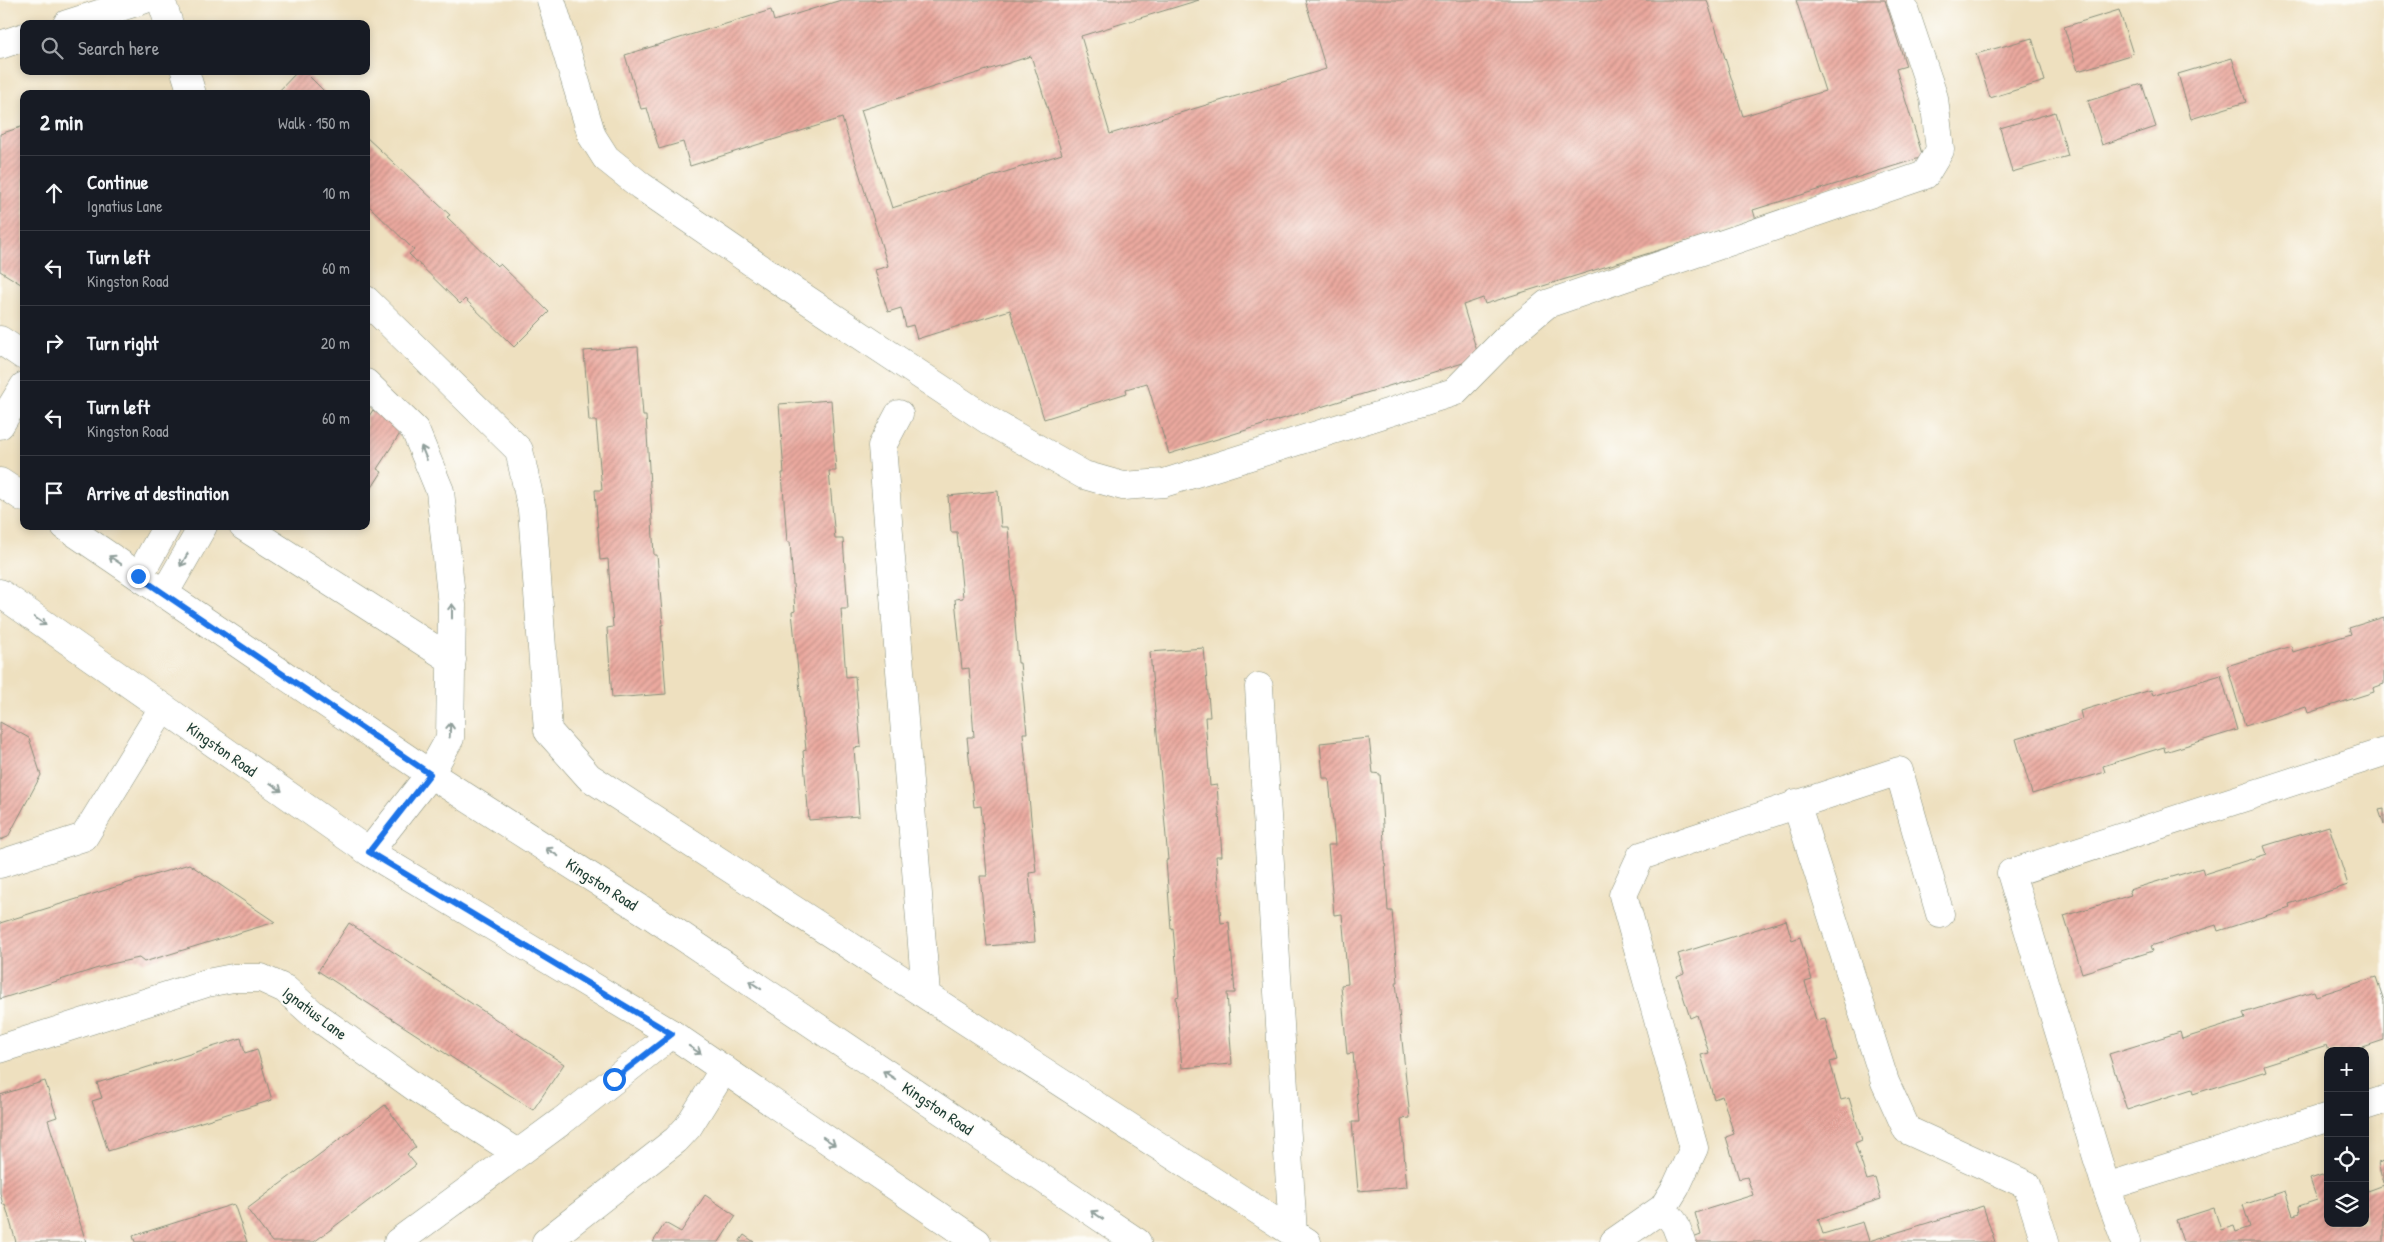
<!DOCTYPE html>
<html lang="en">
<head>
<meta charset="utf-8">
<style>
  body { margin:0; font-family:"Patrick Hand",sans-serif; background:#20242c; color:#f1f3f6 }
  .controls { position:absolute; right:15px; bottom:15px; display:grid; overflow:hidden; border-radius:10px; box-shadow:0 2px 8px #0003 }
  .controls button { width:45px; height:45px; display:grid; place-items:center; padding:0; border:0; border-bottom:1px solid #363941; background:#171b24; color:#f1f3f6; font:25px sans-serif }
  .stop { position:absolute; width:15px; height:15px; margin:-11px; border:4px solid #1a73e8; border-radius:50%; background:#fff }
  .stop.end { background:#1a73e8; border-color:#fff; box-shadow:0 1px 5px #0008 }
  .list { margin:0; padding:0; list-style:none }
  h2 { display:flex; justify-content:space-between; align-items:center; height:65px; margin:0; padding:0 20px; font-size:21px }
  h2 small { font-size:16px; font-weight:400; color:#9ea1a6 }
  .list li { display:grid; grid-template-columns:32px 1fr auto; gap:15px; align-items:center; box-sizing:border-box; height:75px; padding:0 20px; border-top:1px solid #363941 }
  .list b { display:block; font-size:19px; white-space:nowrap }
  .list p { margin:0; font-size:16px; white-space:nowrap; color:#9ea1a6 }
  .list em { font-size:16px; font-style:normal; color:#9ea1a6 }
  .icon { flex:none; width:28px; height:28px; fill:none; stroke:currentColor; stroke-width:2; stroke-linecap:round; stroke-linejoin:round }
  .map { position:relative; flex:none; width:2384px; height:1242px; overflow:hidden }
  .search { position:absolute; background:#171b24; box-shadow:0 2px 8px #0003; left:20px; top:20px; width:350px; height:55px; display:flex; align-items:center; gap:12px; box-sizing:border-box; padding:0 18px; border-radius:10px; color:#9ea1a6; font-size:19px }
  .panel { position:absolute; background:#171b24; box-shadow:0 2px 8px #0003; left:20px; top:90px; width:350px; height:440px; border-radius:10px }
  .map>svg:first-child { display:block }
  .building { fill:url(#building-hatch); fill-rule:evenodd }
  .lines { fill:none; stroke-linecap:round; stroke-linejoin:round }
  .minor-casing { stroke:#868e7a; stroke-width:29 }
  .major-casing { stroke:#868e7a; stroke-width:29 }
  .minor { stroke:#fff; stroke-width:28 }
  .major { stroke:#fff; stroke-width:28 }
  .oneway { stroke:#8f9e9a }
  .route { stroke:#1a73e8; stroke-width:6 }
  .labels { text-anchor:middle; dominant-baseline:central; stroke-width:4; stroke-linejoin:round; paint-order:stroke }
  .street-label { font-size:16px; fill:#1f3d34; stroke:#fdfcf7 }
</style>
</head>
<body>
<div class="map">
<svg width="2384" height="1242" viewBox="0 0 2384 1242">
  <defs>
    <pattern id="building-hatch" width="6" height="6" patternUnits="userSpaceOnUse" patternTransform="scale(1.25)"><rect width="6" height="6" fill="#eba99f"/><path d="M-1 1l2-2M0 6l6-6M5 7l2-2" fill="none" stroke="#be8b82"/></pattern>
  </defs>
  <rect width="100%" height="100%" fill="#fdfcf7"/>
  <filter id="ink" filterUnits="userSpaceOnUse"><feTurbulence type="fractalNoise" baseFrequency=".02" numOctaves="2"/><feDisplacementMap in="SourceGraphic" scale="10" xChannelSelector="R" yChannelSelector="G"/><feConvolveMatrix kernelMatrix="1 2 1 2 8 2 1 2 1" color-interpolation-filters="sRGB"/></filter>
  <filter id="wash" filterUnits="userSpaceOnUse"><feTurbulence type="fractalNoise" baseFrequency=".0096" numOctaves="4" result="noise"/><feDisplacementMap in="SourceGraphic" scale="20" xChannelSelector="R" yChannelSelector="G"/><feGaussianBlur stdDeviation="1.12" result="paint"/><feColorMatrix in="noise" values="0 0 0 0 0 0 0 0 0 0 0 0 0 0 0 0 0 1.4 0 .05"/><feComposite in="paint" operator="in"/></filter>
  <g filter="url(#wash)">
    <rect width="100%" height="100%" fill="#eee0bf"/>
    <g id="blocks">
      <path class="building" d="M 841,0 L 1199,0 L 1081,36 L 1110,134 L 1326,69 L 1305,0 L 1707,0 L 1743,116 L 1825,91 L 1796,0 L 1885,0 L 1906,66 L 1896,69 L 1923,157 L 1753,210 L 1756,220 L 1485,304 L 1483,298 L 1463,305 L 1479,358 L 1169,454 L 1147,383 L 1126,389 L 1127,393 L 1044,419 L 1010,310 L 917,339 L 913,325 L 906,327 L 901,308 L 888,312 L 875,270 L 888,266 L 842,118 L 690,166 L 683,142 L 659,149 L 647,108 L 641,109 L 625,55 L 771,10 L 774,21 ZM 1031,56 L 1062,154 L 892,208 L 861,110 Z
        M 2119,10 L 2133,54 L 2078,71 L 2064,27 Z
        M 2032,38 L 2045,81 L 1990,98 L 1976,54 Z
        M 2232,58 L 2246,102 L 2191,119 L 2178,74 Z
        M 298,71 L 304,71 L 327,94 L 276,94 Z
        M 2142,84 L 2156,127 L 2102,145 L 2088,101 Z
        M 2055,112 L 2068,156 L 2012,172 L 2000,128 Z
        M 24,126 L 24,286 L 0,271 L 0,134 Z
        M 366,137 L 450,215 L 447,217 L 497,266 L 500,264 L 549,312 L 514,347 L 465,299 L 460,304 L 409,254 L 414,250 L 366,203 Z
        M 638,347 L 643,416 L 646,416 L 654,555 L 657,555 L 663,625 L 661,625 L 666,694 L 612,698 L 607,628 L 613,627 L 608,559 L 600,560 L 595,490 L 602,490 L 596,421 L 589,421 L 584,351 Z
        M 831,400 L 836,471 L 829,471 L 835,539 L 843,539 L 848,609 L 841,609 L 846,677 L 855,676 L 861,747 L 854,748 L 859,816 L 809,820 L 803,751 L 806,750 L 792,612 L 795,611 L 790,542 L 787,542 L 782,473 L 784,473 L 779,404 Z
        M 373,410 L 403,429 L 377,469 L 382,472 L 366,497 L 366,415 L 369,416 Z
        M 998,491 L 1001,527 L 1008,527 L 1018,663 L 1020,663 L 1027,733 L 1023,733 L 1036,872 L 1029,873 L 1035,942 L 987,946 L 980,876 L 987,876 L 981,806 L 974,807 L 967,737 L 974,737 L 969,668 L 962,669 L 955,599 L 963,598 L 957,532 L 951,532 L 948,496 Z
        M 2384,617 L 2384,684 L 2373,688 L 2374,692 L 2308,713 L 2306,707 L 2245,726 L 2227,666 L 2291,646 L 2293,652 L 2351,634 L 2349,628 Z
        M 1204,648 L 1210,717 L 1205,717 L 1210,786 L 1217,785 L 1222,856 L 1216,856 L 1221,923 L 1229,922 L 1235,993 L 1227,993 L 1232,1064 L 1182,1068 L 1176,997 L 1179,996 L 1173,928 L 1171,929 L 1166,860 L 1168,860 L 1150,652 Z
        M 2221,675 L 2237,730 L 2165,752 L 2164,747 L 2103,766 L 2105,772 L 2032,794 L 2016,739 L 2082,719 L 2080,711 L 2151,690 L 2153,695 Z
        M 0,722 L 29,738 L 41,775 L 8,837 L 0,840 Z
        M 1369,738 L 1373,773 L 1380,774 L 1388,911 L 1392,911 L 1398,982 L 1396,982 L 1410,1118 L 1401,1119 L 1407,1187 L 1358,1191 L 1352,1122 L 1359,1122 L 1353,1053 L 1347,1054 L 1341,985 L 1348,984 L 1342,914 L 1334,915 L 1328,845 L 1335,845 L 1329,778 L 1323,778 L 1320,743 Z
        M 2384,809 L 2384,825 L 2379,810 Z
        M 2329,826 L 2348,885 L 2289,904 L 2290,908 L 2218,931 L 2216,925 L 2151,946 L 2153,951 L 2082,973 L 2064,916 L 2131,895 L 2129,890 L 2202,868 L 2204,874 L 2267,854 L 2264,846 Z
        M 189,864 L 275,922 L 144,962 L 139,958 L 111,964 L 0,999 L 0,923 Z
        M 1786,920 L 1792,940 L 1800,937 L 1812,980 L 1805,982 L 1816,1020 L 1825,1018 L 1837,1060 L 1830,1062 L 1841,1100 L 1849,1098 L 1862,1140 L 1855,1143 L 1867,1180 L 1875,1178 L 1881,1199 L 1818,1219 L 1823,1234 L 1863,1222 L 1869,1241 L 1983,1206 L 1995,1242 L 1682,1242 L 1701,1235 L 1695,1213 L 1753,1195 L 1747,1177 L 1739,1179 L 1726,1137 L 1734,1134 L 1722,1096 L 1714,1099 L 1701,1055 L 1709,1053 L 1697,1015 L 1690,1018 L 1677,976 L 1684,973 L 1678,954 Z
        M 349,923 L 564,1064 L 533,1110 L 318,971 Z
        M 2376,977 L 2384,1001 L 2384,1040 L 2351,1051 L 2329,1051 L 2327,1045 L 2264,1065 L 2266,1071 L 2193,1094 L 2192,1089 L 2127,1110 L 2109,1054 L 2180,1032 L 2182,1039 L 2245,1019 L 2243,1013 L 2314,991 L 2316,996 Z
        M 241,1038 L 245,1053 L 257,1049 L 272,1100 L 108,1151 L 92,1101 L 102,1098 L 97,1083 Z
        M 45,1081 L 57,1117 L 48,1120 L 86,1242 L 16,1242 L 5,1204 L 3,1205 L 0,1193 L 0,1095 Z
        M 385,1105 L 416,1147 L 407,1154 L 416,1165 L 314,1242 L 272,1242 L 247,1209 Z
        M 2384,1161 L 2384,1183 L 2383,1183 L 2378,1163 Z
        M 2328,1173 L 2328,1223 L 2365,1223 L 2365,1184 L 2368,1191 L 2384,1185 L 2384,1242 L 2183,1242 L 2176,1220 L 2214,1208 L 2221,1230 L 2234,1226 L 2236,1232 L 2250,1227 L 2243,1205 L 2285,1191 L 2293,1215 L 2300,1213 L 2299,1206 L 2317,1200 L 2310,1179 Z
        M 705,1195 L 736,1216 L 719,1242 L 653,1242 L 665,1223 L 681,1232 Z
        M 234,1204 L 247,1242 L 135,1242 L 133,1236 Z
        M 744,1235 L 754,1242 L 739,1242 Z"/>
    </g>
  </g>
  <g filter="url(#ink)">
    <use href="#blocks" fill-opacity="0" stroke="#868e7a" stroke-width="1"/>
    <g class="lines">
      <defs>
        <path id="minor" d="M 161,0 L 169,24
          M 551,0 L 592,136 L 606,158 L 641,186 L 785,285 L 991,422 L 1084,475 L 1123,486 L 1164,483 L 1454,392 L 1511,334 L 1547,304 L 1925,175 L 1940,150 L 1934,98 L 1901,0
          M 67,24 L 143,0
          M 0,45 L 24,37
          M 185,71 L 192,94
          M 366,300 L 519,450 L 532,510 L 548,731 L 589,777 L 1307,1242
          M 0,340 L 24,356
          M 366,383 L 415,430 L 440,491 L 452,605 L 450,738 L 430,774
          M 899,414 L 882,446 L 926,994
          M 0,425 L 24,386
          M 243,526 L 452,660
          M 139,576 L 167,526
          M 164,594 L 203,526
          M 1259,687 L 1293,1233
          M 1796,803 L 1885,1082 L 1907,1130 L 2027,1185 L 2045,1242
          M 0,864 L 84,837 L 163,708
          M 0,1049 L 207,983 L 233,978 L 261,978 L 285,989 L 313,1014 L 416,1088 L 517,1153
          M 2365,1106 L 2384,1100
          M 2106,1187 L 2328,1117
          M 1663,1208 L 1675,1224 L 1682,1242
          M 398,1242 L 562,1121 L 672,1034
          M 546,1242 L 676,1140 L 688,1127 L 724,1069
          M 1614,1242 L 1663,1208 L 1676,1187 L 1694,1148 L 1623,895 L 1641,856 L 1899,771 L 1940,914
          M 2126,1242 L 2106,1187 L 2011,873 L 2384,752"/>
        <path id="major" d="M 0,482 L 24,498
          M 65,526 L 430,774 L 652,916 L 1137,1242
          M 0,593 L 369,852 L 672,1034 L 977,1242
          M 369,852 L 430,774"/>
      </defs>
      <use href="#minor" class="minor-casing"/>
      <use href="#major" class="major-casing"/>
      <use href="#minor" class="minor"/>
      <use href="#major" class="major"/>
    </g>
    <defs><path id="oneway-shaft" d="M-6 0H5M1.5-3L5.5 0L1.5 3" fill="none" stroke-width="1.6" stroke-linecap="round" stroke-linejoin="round" transform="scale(1.25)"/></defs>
    <g class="oneway">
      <use href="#oneway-shaft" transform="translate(424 453) rotate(-112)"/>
      <use href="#oneway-shaft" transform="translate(115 560) rotate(-146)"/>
      <use href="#oneway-shaft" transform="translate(184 560) rotate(120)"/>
      <use href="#oneway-shaft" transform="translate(452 611) rotate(-90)"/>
      <use href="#oneway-shaft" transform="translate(40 621) rotate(35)"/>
      <use href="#oneway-shaft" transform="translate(450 730) rotate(-87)"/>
      <use href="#oneway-shaft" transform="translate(276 787) rotate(35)"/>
      <use href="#oneway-shaft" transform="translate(552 852) rotate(-147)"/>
      <use href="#oneway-shaft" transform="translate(755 985) rotate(-146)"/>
      <use href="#oneway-shaft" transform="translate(695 1050) rotate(34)"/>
      <use href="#oneway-shaft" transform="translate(889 1075) rotate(-146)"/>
      <use href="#oneway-shaft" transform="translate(829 1141) rotate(34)"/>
      <use href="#oneway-shaft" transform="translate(1097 1215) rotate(-146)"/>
    </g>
  </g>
  <g class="lines" filter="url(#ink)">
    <path class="route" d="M 138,576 L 430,774 L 369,852 L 672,1034 L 614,1079"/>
  </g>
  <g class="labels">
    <g class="street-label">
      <text transform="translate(222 749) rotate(35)">Kingston Road</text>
      <text transform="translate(602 884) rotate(33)">Kingston Road</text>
      <text transform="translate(315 1013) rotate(37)">Ignatius Lane</text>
      <text transform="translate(938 1108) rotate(34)">Kingston Road</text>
    </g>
  </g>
</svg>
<div class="controls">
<button>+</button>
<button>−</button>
<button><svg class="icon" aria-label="locate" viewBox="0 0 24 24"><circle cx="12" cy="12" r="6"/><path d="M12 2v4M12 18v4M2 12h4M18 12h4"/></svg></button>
<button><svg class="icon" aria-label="layers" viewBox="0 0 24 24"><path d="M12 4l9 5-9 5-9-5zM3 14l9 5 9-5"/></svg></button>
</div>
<div class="stop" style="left:614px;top:1079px"></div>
<div class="stop end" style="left:138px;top:576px"></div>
<div class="search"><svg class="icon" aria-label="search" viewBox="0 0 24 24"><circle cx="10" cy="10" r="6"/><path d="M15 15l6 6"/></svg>Search here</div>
<section class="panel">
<h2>2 min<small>Walk · 150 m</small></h2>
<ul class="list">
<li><svg class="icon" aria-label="ahead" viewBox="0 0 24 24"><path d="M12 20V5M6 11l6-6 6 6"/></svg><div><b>Continue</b><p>Ignatius Lane</p></div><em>10 m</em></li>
<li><svg class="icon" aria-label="left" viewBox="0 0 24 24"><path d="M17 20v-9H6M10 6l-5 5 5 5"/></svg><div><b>Turn left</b><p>Kingston Road</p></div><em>60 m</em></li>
<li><svg class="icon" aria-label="right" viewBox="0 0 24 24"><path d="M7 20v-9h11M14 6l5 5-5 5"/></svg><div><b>Turn right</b></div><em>20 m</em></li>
<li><svg class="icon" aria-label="left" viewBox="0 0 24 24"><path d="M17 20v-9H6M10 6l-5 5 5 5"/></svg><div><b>Turn left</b><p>Kingston Road</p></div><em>60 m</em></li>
<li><svg class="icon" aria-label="arrive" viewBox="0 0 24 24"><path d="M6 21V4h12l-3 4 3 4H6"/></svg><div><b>Arrive at destination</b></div></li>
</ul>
</section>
</div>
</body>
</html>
